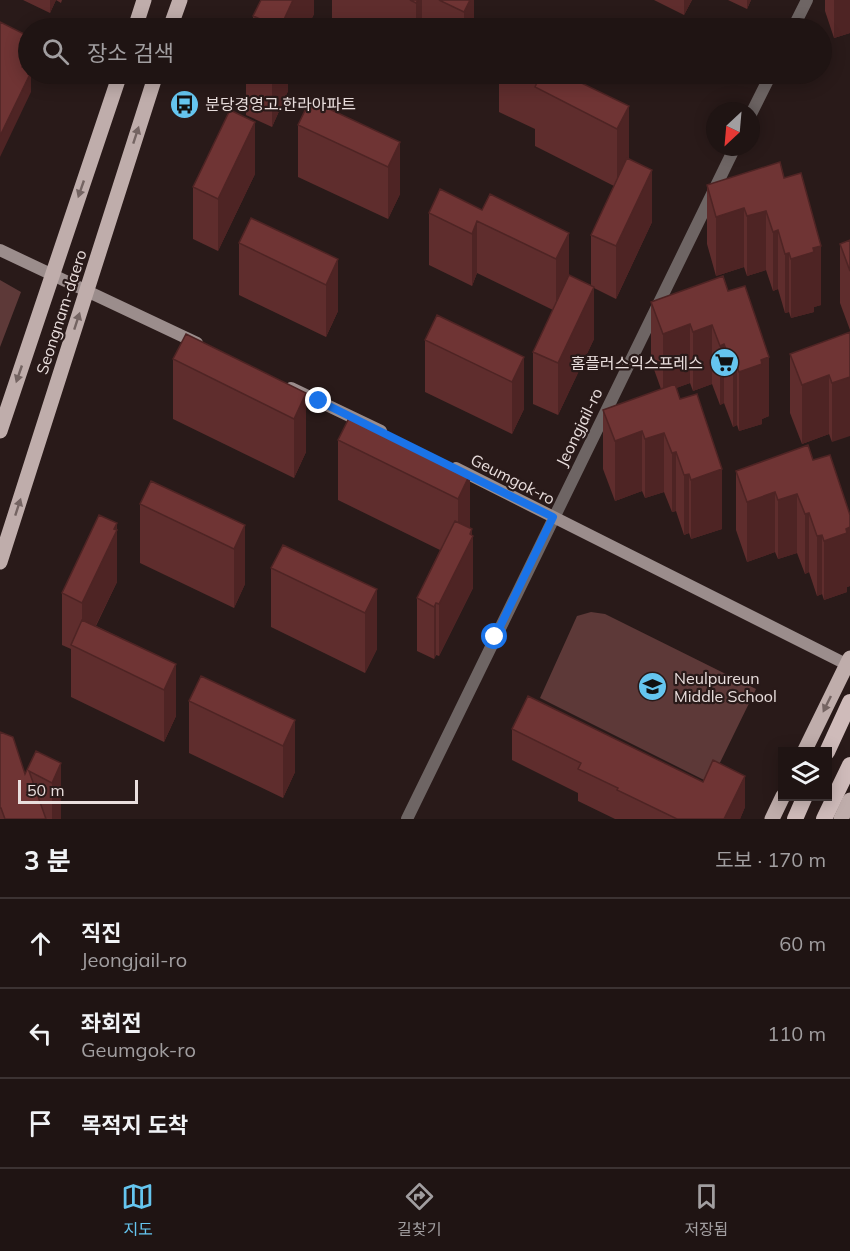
<!DOCTYPE html>
<html lang="ko">
<head>
<meta charset="utf-8">
<style>
  body { margin:0; font-family:Mulish,"Noto Sans KR",sans-serif; background:#2c2121; color:#f1f3f6 }
  .controls { position:absolute; right:18px; bottom:18px; display:grid; overflow:hidden; border-radius:0px; box-shadow:0 3px 15px #0003 }
  .controls button { width:54px; height:54px; display:grid; place-items:center; padding:0; border:0; border-bottom:2px solid #3c3333; background:#1f1413; color:#f1f3f6; font:30px sans-serif }
  .compass { position:absolute; left:706px; top:102px; width:54px; height:54px; border-radius:50%; background:#1f1413; box-shadow:0 3px 15px #0003; rotate:206deg }
  .scale { position:absolute; left:18px; bottom:15px; width:120px; box-sizing:border-box; padding-left:6px; border:3px solid #e9dedd; border-top:0; font-size:16px; line-height:21px; white-space:nowrap; color:#e9dedd; -webkit-text-stroke:4px #291a19; paint-order:stroke }
  .stop { position:absolute; width:18px; height:18px; margin:-14px; border:4px solid #1a73e8; border-radius:50%; background:#fff }
  .stop.end { background:#1a73e8; border-color:#fff; box-shadow:0 2px 6px #0008 }
  .list { margin:0; padding:0; list-style:none }
  h2 { display:flex; justify-content:space-between; align-items:center; height:78px; margin:0; padding:0 24px; font-size:26px }
  h2 small { font-size:20px; font-weight:400; color:#a19ea0 }
  .list li { display:grid; grid-template-columns:39px 1fr auto; gap:18px; align-items:center; box-sizing:border-box; height:90px; padding:0 24px; border-top:2px solid #3c3333 }
  .list b { display:block; font-size:22px; white-space:nowrap }
  .list p { margin:0; font-size:20px; white-space:nowrap; color:#a19ea0 }
  .list em { font-size:20px; font-style:normal; color:#a19ea0 }
  .icon { flex:none; width:33px; height:33px; fill:none; stroke:currentColor; stroke-width:2; stroke-linecap:round; stroke-linejoin:round }
  .map { position:relative; flex:none; width:850px; height:819px; overflow:hidden }
  .search { position:absolute; background:#1f1413; box-shadow:0 3px 15px #0003; left:18px; right:18px; top:18px; height:66px; display:flex; align-items:center; gap:15px; box-sizing:border-box; padding:0 21px; border-radius:33px; color:#a19ea0; font-size:22px }
  .sheet { height:348px; background:#1f1413 }
  nav { display:flex; justify-content:space-around; align-items:center; box-sizing:border-box; height:84px; border-top:2px solid #3c3333; background:#1f1413; font-size:16px; color:#a19ea0 }
  nav a { display:grid; justify-items:center; gap:3px }
  nav .on { color:#65c5ef }
  .map>svg:first-child { display:block }
  .green { fill:#5d3938 }
  .lines { fill:none; stroke-linecap:round; stroke-linejoin:round }
  .tertiary { stroke:#6e6564; stroke-width:12 }
  .secondary { stroke:#9b8d8c; stroke-width:12 }
  .primary { stroke:#bfadab; stroke-width:15 }
  .trunk { stroke:#cfbbba; stroke-width:16 }
  .wall { fill:#5f2d2d }
  .shaded-wall { fill:#4e2424 }
  .building { fill:#6f3434; stroke:#4e2424; stroke-width:1.5 }
  .oneway { fill:#746462 }
  .route { stroke:#1a73e8; stroke-width:8 }
  .labels { text-anchor:middle; dominant-baseline:central; stroke-width:4.5; stroke-linejoin:round; paint-order:stroke }
  .poi-label { font-size:16px; fill:#e9dedd; stroke:#291a19; text-anchor:start }
  .street-label { font-size:16px; fill:#e9dedd; stroke:#291a19 }
</style>
</head>
<body>
<div class="map">
<svg width="850" height="819" viewBox="0 0 850 819">
  <rect width="100%" height="100%" fill="#291a19"/>
  <path class="green" d="M 0,280 L 21,292 L 0,347 Z
    M 591,612 L 605,614 L 756,689 L 710,783 L 540,698 L 577,616 Z"/>
  <g class="lines">
    <path class="tertiary" d="M 793,28 L 807,0
      M 751,114 L 771,74
      M 407,819 L 735,147"/>
    <path class="secondary" d="M 0,250 L 197,343
      M 291,388 L 381,431
      M 456,468 L 846,664"/>
    <path class="primary" d="M 135,28 L 144,0
      M 170,28 L 180,0
      M 0,431 L 120,74
      M 0,562 L 156,74
      M 804,752 L 850,658
      M 772,819 L 783,796
      M 841,819 L 850,800"/>
    <path class="trunk" d="M 827,752 L 850,702
      M 795,819 L 805,796
      M 824,819 L 850,765"/>
  </g>
  <path class="wall" d="M 23,0 L 62,0 L 61,3 L 56,0 L 50,13 Z
    M 314,0 L 314,14 L 307,28 L 253,28 L 253,16 Z
    M 332,0 L 474,0 L 474,28 L 345,28 L 332,22 Z
    M 654,0 L 692,0 L 684,15 Z
    M 728,0 L 751,0 L 747,9 Z
    M 825,0 L 850,0 L 850,33 L 834,38 L 825,11 Z
    M 246,74 L 288,74 L 288,91 L 272,127 L 246,115 Z
    M 499,74 L 563,74 L 629,106 L 629,159 L 652,222 L 616,299 L 594,288 L 594,339 L 558,415 L 533,404 L 533,352 L 553,310 L 477,273 L 472,286 L 429,265 L 429,213 L 482,210 L 569,233 L 569,276 L 591,285 L 591,235 L 614,186 L 535,146 L 535,129 L 499,112 Z
    M 298,125 L 400,142 L 400,194 L 388,219 L 298,177 Z
    M 780,162 L 821,305 L 814,307 L 814,312 L 791,318 L 789,312 L 785,313 L 778,289 L 773,291 L 766,270 L 747,276 L 744,267 L 716,276 L 707,244 L 707,185 Z
    M 255,174 L 218,251 L 193,239 L 193,187 Z
    M 850,240 L 850,330 L 840,303 L 840,244 Z
    M 239,243 L 338,259 L 338,311 L 326,337 L 239,295 Z
    M 723,276 L 769,416 L 762,419 L 762,424 L 739,431 L 737,425 L 733,427 L 724,403 L 720,405 L 712,384 L 693,391 L 690,383 L 676,388 L 722,529 L 691,539 L 689,533 L 684,535 L 676,511 L 672,512 L 664,492 L 645,498 L 642,491 L 615,501 L 603,469 L 603,410 L 661,389 L 651,361 L 651,302 Z
    M 850,332 L 832,442 L 829,434 L 802,444 L 790,413 L 790,354 Z
    M 425,340 L 524,357 L 524,409 L 512,434 L 425,392 Z
    M 173,359 L 306,393 L 306,452 L 294,478 L 173,419 Z
    M 338,440 L 470,474 L 470,528 L 472,536 L 473,588 L 439,656 L 436,655 L 434,659 L 417,651 L 417,598 L 440,550 L 338,500 Z
    M 736,471 L 850,515 L 850,586 L 847,587 L 847,592 L 824,600 L 822,594 L 817,596 L 809,572 L 805,574 L 797,553 L 778,559 L 775,552 L 747,562 L 736,530 Z
    M 140,504 L 245,525 L 245,584 L 234,608 L 140,563 Z
    M 117,530 L 117,582 L 96,626 L 176,664 L 176,716 L 164,742 L 71,697 L 71,649 L 62,645 L 62,593 Z
    M 271,568 L 377,589 L 377,649 L 365,673 L 271,627 Z
    M 189,701 L 295,720 L 295,772 L 283,798 L 189,753 Z
    M 512,729 L 745,807 L 740,819 L 615,819 L 578,801 L 578,793 L 512,760 Z
    M 0,732 L 25,774 L 36,751 L 61,763 L 61,819 L 0,819 Z"/>
  <path class="shaded-wall" d="M 50,0 L 56,0 L 50,13 Z
    M 293,0 L 314,0 L 314,14 L 307,28 L 280,28 Z
    M 418,0 L 422,0 L 422,28 L 416,28 L 416,3 Z
    M 470,0 L 474,0 L 474,28 L 464,28 L 464,12 Z
    M 684,0 L 692,0 L 684,15 Z
    M 747,0 L 751,0 L 747,9 Z
    M 834,0 L 850,0 L 850,33 L 834,38 Z
    M 28,53 L 28,74 L 22,67 Z
    M 30,74 L 31,74 L 31,92 L 0,157 L 0,136 Z
    M 272,74 L 288,74 L 288,91 L 272,127 Z
    M 629,106 L 629,165 L 617,188 L 617,129 Z
    M 255,122 L 255,174 L 218,251 L 218,199 Z
    M 400,142 L 400,194 L 388,219 L 388,167 Z
    M 652,170 L 652,222 L 616,299 L 616,246 Z
    M 744,208 L 744,267 L 716,276 L 716,217 Z
    M 766,211 L 766,270 L 747,276 L 747,216 Z
    M 477,221 L 477,273 L 472,286 L 472,234 Z
    M 778,230 L 778,289 L 773,291 L 773,232 Z
    M 569,233 L 569,285 L 556,311 L 556,259 Z
    M 821,246 L 821,305 L 814,307 L 814,312 L 791,318 L 791,259 L 813,248 Z
    M 789,253 L 789,312 L 785,313 L 785,254 Z
    M 338,259 L 338,311 L 326,337 L 326,285 Z
    M 594,287 L 594,339 L 558,415 L 558,363 Z
    M 690,324 L 690,383 L 663,393 L 663,334 Z
    M 712,325 L 712,384 L 693,391 L 693,332 Z
    M 724,344 L 724,403 L 720,405 L 720,346 Z
    M 524,357 L 524,409 L 512,434 L 512,382 Z
    M 769,357 L 769,416 L 762,419 L 762,424 L 739,431 L 739,372 L 761,360 Z
    M 737,366 L 737,425 L 733,427 L 733,368 Z
    M 829,375 L 829,434 L 802,444 L 802,385 Z
    M 850,377 L 850,436 L 832,442 L 832,383 Z
    M 306,393 L 306,452 L 294,478 L 294,419 Z
    M 642,431 L 642,491 L 615,501 L 615,441 Z
    M 664,433 L 664,492 L 645,498 L 645,439 Z
    M 676,452 L 676,511 L 672,512 L 672,453 Z
    M 722,469 L 722,529 L 691,539 L 691,480 Z
    M 470,474 L 470,533 L 472,529 L 472,538 L 473,536 L 473,588 L 439,656 L 439,604 L 458,558 L 458,499 Z
    M 689,474 L 689,533 L 684,535 L 684,475 Z
    M 775,492 L 775,552 L 747,562 L 747,502 Z
    M 797,494 L 797,553 L 778,559 L 778,500 Z
    M 809,513 L 809,572 L 805,574 L 805,514 Z
    M 117,523 L 117,582 L 83,651 L 82,650 L 82,603 Z
    M 245,525 L 245,584 L 234,608 L 234,549 Z
    M 850,527 L 850,586 L 847,587 L 847,592 L 824,600 L 824,541 Z
    M 822,535 L 822,594 L 817,596 L 817,536 Z
    M 377,589 L 377,649 L 365,673 L 365,613 Z
    M 436,603 L 436,655 L 434,659 L 434,607 Z
    M 176,664 L 176,716 L 164,742 L 164,690 Z
    M 295,720 L 295,772 L 283,798 L 283,746 Z
    M 61,763 L 61,819 L 52,819 L 52,783 Z
    M 745,776 L 745,807 L 740,819 L 724,819 Z"/>
  <path class="building" d="M 261,0 L 293,0 L 280,28 L 259,28 L 262,20 L 253,16 Z
    M 410,0 L 418,0 L 416,3 Z
    M 439,0 L 470,0 L 464,12 Z
    M 0,22 L 28,36 L 28,53 L 22,67 L 28,70 L 28,74 L 30,74 L 0,136 Z
    M 541,74 L 563,74 L 629,106 L 617,129 L 535,87 Z
    M 310,100 L 400,142 L 388,167 L 298,125 Z
    M 230,110 L 255,122 L 218,199 L 193,187 Z
    M 627,158 L 652,170 L 616,246 L 591,235 Z
    M 780,162 L 784,178 L 801,173 L 821,246 L 813,248 L 814,252 L 791,259 L 789,253 L 785,254 L 778,230 L 773,232 L 766,211 L 747,216 L 744,208 L 716,217 L 707,185 Z
    M 440,189 L 482,210 L 490,194 L 569,233 L 556,259 L 477,221 L 472,234 L 429,213 Z
    M 251,218 L 338,259 L 326,285 L 239,243 Z
    M 850,240 L 850,271 L 840,244 Z
    M 569,275 L 594,287 L 558,363 L 533,352 Z
    M 723,276 L 728,291 L 745,286 L 769,357 L 761,360 L 762,364 L 739,372 L 737,366 L 733,368 L 724,344 L 720,346 L 712,325 L 693,332 L 690,324 L 663,334 L 651,302 Z
    M 437,315 L 524,357 L 512,382 L 425,340 Z
    M 850,332 L 850,377 L 832,383 L 829,375 L 802,385 L 790,354 Z
    M 186,334 L 306,393 L 294,419 L 173,359 Z
    M 675,384 L 680,399 L 697,394 L 722,469 L 691,480 L 689,474 L 684,475 L 676,452 L 672,453 L 664,433 L 645,439 L 642,431 L 615,441 L 603,410 Z
    M 350,416 L 470,474 L 458,499 L 338,440 Z
    M 808,445 L 813,460 L 830,455 L 850,515 L 850,527 L 846,529 L 847,533 L 824,541 L 822,535 L 817,536 L 809,513 L 805,514 L 797,494 L 778,500 L 775,492 L 747,502 L 736,471 Z
    M 151,481 L 245,525 L 234,549 L 140,504 Z
    M 99,515 L 117,523 L 114,529 L 117,530 L 82,603 L 62,593 Z
    M 455,521 L 472,529 L 470,534 L 473,536 L 439,604 L 436,603 L 434,607 L 417,598 Z
    M 283,545 L 377,589 L 365,613 L 271,568 Z
    M 82,620 L 176,664 L 164,690 L 71,645 Z
    M 201,676 L 295,720 L 283,746 L 189,701 Z
    M 528,696 L 703,782 L 713,760 L 745,776 L 724,819 L 677,819 L 617,790 L 618,788 L 578,769 L 581,763 L 512,729 Z
    M 0,732 L 13,737 L 25,774 L 36,751 L 61,763 L 52,783 L 29,771 L 46,819 L 5,819 L 1,808 L 0,808 Z"/>
  <defs><path id="oneway-solid" d="M-6-.8H1V-3.2L6.5 0L1 3.2V.8H-6Z" transform="scale(1.5)"/></defs>
  <g class="oneway">
    <use href="#oneway-solid" transform="translate(136 135) rotate(-72)"/>
    <use href="#oneway-solid" transform="translate(81 189) rotate(109)"/>
    <use href="#oneway-solid" transform="translate(77 321) rotate(-72)"/>
    <use href="#oneway-solid" transform="translate(19 374) rotate(109)"/>
    <use href="#oneway-solid" transform="translate(18 507) rotate(-72)"/>
    <use href="#oneway-solid" transform="translate(827 704) rotate(116)"/>
  </g>
  <g class="lines">
    <path class="route" d="M 319,401 L 553,517 L 495,637"/>
  </g>
  <defs>
    <symbol id="bus-disc" viewBox="-11 -11 22 22"><circle r="9.5" fill="#65c5ef" stroke="#291a19"/><path d="M-5-6H5V4H4V6H2V4H-2V6H-4V4H-5ZM-3.5-4V0h7V-4ZM-3.5 1.2v1.5H-2V1.2ZM2 1.2v1.5H3.5V1.2Z" fill="#111"/></symbol>
    <symbol id="supermarket-disc" viewBox="-11 -11 22 22"><circle r="9.5" fill="#65c5ef" stroke="#291a19"/><path d="M-6-5.5h2.5l.6 2H6L4.5 2H-2.5L-4.4-4H-6ZM-1.5 3.2a1.3 1.3 0 1 0 .1 0ZM3 3.2a1.3 1.3 0 1 0 .1 0Z" fill="#111"/></symbol>
    <symbol id="school-disc" viewBox="-11 -11 22 22"><circle r="9.5" fill="#65c5ef" stroke="#291a19"/><path d="M0-5L7-2L0 1L-7-2ZM-4 1L0 2.5L4 1V4Q0 6-4 4Z" fill="#111"/></symbol>
  </defs>
  <g fill-rule="evenodd">
    <use href="#bus-disc" x="168" y="88" width="33" height="33"/>
    <use href="#supermarket-disc" x="708" y="346" width="33" height="33"/>
    <use href="#school-disc" x="636" y="670" width="33" height="33"/>
  </g>
  <g class="labels">
    <g class="poi-label">
      <text x="205" y="104">분당경영고.한라아파트</text>
      <text x="703" y="363" text-anchor="end">홈플러스익스프레스</text>
      <text x="674" y="678">Neulpureun<tspan x="674" dy="18">Middle School</tspan></text>
    </g>
    <g class="street-label">
      <text transform="translate(61 312) rotate(-72)">Seongnam-daero</text>
      <text transform="translate(579 427) rotate(-64)">Jeongjail-ro</text>
      <text transform="translate(513 479) rotate(27)">Geumgok-ro</text>
    </g>
  </g>
</svg>
<div class="controls">
<button><svg class="icon" aria-label="layers" viewBox="0 0 24 24"><path d="M12 4l9 5-9 5-9-5zM3 14l9 5 9-5"/></svg></button>
</div>
<svg class="compass" viewBox="-18 -18 36 36"><path d="M0-13l5 13h-10z" fill="#e53935"/><path d="M0 13l5-13h-10z" fill="#a19ea0"/></svg>
<div class="scale">50 m</div>
<div class="stop" style="left:495px;top:637px"></div>
<div class="stop end" style="left:319px;top:401px"></div>
<div class="search"><svg class="icon" aria-label="search" viewBox="0 0 24 24"><circle cx="10" cy="10" r="6"/><path d="M15 15l6 6"/></svg>장소 검색</div>
</div>
<section class="sheet">
<h2>3 분<small>도보 · 170 m</small></h2>
<ul class="list">
<li><svg class="icon" aria-label="ahead" viewBox="0 0 24 24"><path d="M12 20V5M6 11l6-6 6 6"/></svg><div><b>직진</b><p>Jeongjail-ro</p></div><em>60 m</em></li>
<li><svg class="icon" aria-label="left" viewBox="0 0 24 24"><path d="M17 20v-9H6M10 6l-5 5 5 5"/></svg><div><b>좌회전</b><p>Geumgok-ro</p></div><em>110 m</em></li>
<li><svg class="icon" aria-label="arrive" viewBox="0 0 24 24"><path d="M6 21V4h12l-3 4 3 4H6"/></svg><div><b>목적지 도착</b></div></li>
</ul>
</section>
<nav>
<a class="on"><svg class="icon" aria-label="map" viewBox="0 0 24 24"><path d="M3 6l6-2 6 2 6-2v14l-6 2-6-2-6 2zM9 4v14M15 6v14"/></svg>지도</a>
<a><svg class="icon" aria-label="directions" viewBox="0 0 24 24"><path d="M12 3l9 9-9 9-9-9zM9 14v-3h6M13 9l2 2-2 2"/></svg>길찾기</a>
<a><svg class="icon" aria-label="saved" viewBox="0 0 24 24"><path d="M7 4h10v16l-5-4-5 4z"/></svg>저장됨</a>
</nav>
</body>
</html>
